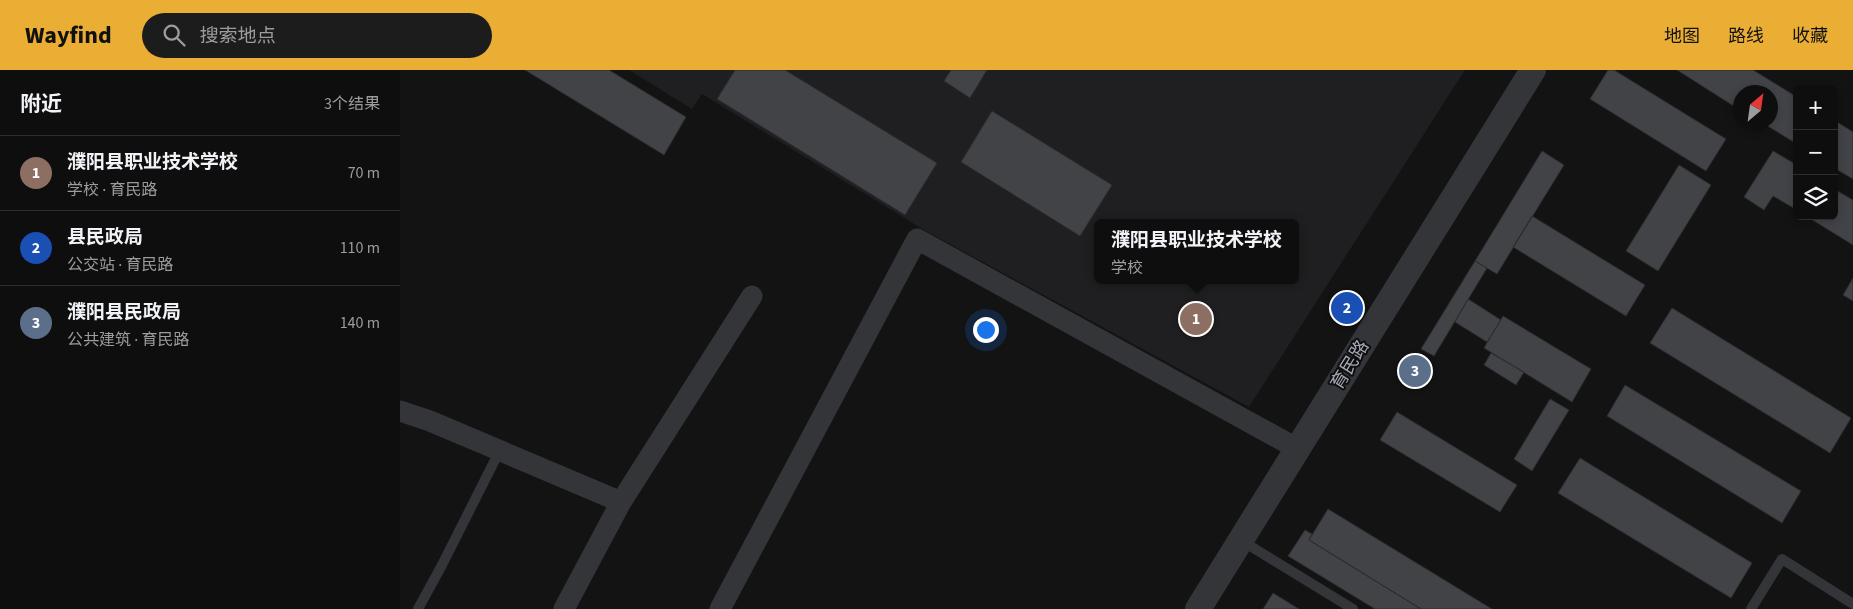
<!DOCTYPE html>
<html lang="zh">
<head>
<meta charset="utf-8">
<style>
  body { margin:0; font-family:"Source Sans 3","Noto Sans SC",sans-serif; background:#1c1c1d; color:#f1f3f6 }
  .controls { position:absolute; right:15px; top:15px; display:grid; overflow:hidden; border-radius:8px; box-shadow:0 2px 8px #0003 }
  .controls button { width:45px; height:45px; display:grid; place-items:center; padding:0; border:0; border-bottom:1px solid #2e2e2f; background:#0e0e0f; color:#f1f3f6; font:25px sans-serif }
  .compass { position:absolute; left:1333px; top:15px; width:45px; height:45px; border-radius:50%; background:#0e0e0f; box-shadow:0 2px 8px #0003; rotate:29deg }
  .you { position:absolute; left:585px; top:259px; width:18px; height:18px; margin:-12px; border:4px solid #fff; border-radius:50%; background:#1a73e8; box-shadow:0 0 0 8px #1a73e833 }
  .badge { display:grid; place-items:center; width:32px; height:32px; border-radius:50%; background:#eaae35; color:#fff; font-size:16px; font-weight:700 }
  .pin { position:absolute; translate:-50% -50%; border:2px solid #fff; box-shadow:0 1px 5px #0006 }
  .popup { position:absolute; left:694px; top:149px; width:205px; height:65px; box-sizing:border-box; display:grid; place-content:center; border-radius:8px; background:#0e0e0f; filter:drop-shadow(0 1px 4px #0005); font-size:16px; white-space:nowrap; color:#9b9c9e }
  .popup b { font-size:19px; color:#f1f3f6 }
  .popup::after { content:''; position:absolute; left:50%; top:100%; margin-left:-10px; border:10px solid transparent; border-top-color:#0e0e0f }
  .list { margin:0; padding:0; list-style:none }
  h2 { display:flex; justify-content:space-between; align-items:center; height:65px; margin:0; padding:0 20px; font-size:21px }
  h2 small { font-size:16px; font-weight:400; color:#9b9c9e }
  .list li { display:grid; grid-template-columns:32px 1fr auto; gap:15px; align-items:center; box-sizing:border-box; height:75px; padding:0 20px; border-top:1px solid #2e2e2f }
  .list b { display:block; font-size:19px; white-space:nowrap }
  .list p { margin:0; font-size:16px; white-space:nowrap; color:#9b9c9e }
  .list em { font-size:16px; font-style:normal; color:#9b9c9e }
  .icon { flex:none; width:28px; height:28px; fill:none; stroke:currentColor; stroke-width:2; stroke-linecap:round; stroke-linejoin:round }
  .map { position:relative; flex:none; width:1453px; height:539px; overflow:hidden }
  header { display:flex; align-items:center; gap:30px; box-sizing:border-box; height:70px; padding:0 25px; background:#eaae35; color:#111 }
  header strong { font-size:24px }
  nav { display:flex; gap:28px; margin-inline-start:auto; font-size:18px }
  .search { width:350px; height:45px; background:#1c1c1d; display:flex; align-items:center; gap:12px; box-sizing:border-box; padding:0 18px; border-radius:28px; color:#9b9c9e; font-size:19px }
  main { display:flex }
  aside { flex:1; background:#0e0e0f }
  .map>svg:first-child { display:block }
  .built { fill:#1f1f21; fill-rule:evenodd }
  .building { fill:#424347; stroke:#2d2d30 }
  .lines { fill:none; stroke-linecap:round; stroke-linejoin:round }
  .service { stroke:#343539; stroke-width:10 }
  .minor { stroke:#343539; stroke-width:21 }
  .tertiary { stroke:#343539; stroke-width:26 }
  .labels { text-anchor:middle; dominant-baseline:central; stroke-width:4; stroke-linejoin:round; paint-order:stroke }
  .street-label { font-size:18px; fill:#a5a9b4; stroke:#0e0e0f }
</style>
</head>
<body>
<header>
<strong>Wayfind</strong>
<div class="search"><svg class="icon" aria-label="search" viewBox="0 0 24 24"><circle cx="10" cy="10" r="6"/><path d="M15 15l6 6"/></svg>搜索地点</div>
<nav><a>地图</a><a>路线</a><a>收藏</a></nav>
</header>
<main>
<aside>
<h2>附近<small>3个结果</small></h2>
<ul class="list">
<li><span class="badge" style="background:#8d6e63">1</span><div><b>濮阳县职业技术学校</b><p>学校 · 育民路</p></div><em>70 m</em></li>
<li><span class="badge" style="background:#1a4fb4">2</span><div><b>县民政局</b><p>公交站 · 育民路</p></div><em>110 m</em></li>
<li><span class="badge" style="background:#5c6f8a">3</span><div><b>濮阳县民政局</b><p>公共建筑 · 育民路</p></div><em>140 m</em></li>
</ul>
</aside>
<div class="map">
<svg width="1453" height="539" viewBox="0 0 1453 539">
  <rect width="100%" height="100%" fill="#131314"/>
  <path class="built" d="M 229,0 L 1065,0 L 849,337 L 524,160 L 302,24 L 292,39 ZM 697,153 L 895,153 L 895,210 L 697,210 Z"/>
  <path class="building" d="M 125,0 L 209,0 L 286,47 L 264,85 Z
    M 335,0 L 385,0 L 537,93 L 505,145 L 317,29 Z
    M 551,0 L 587,0 L 570,28 L 544,11 Z
    M 1208,0 L 1214,0 L 1326,69 L 1306,101 L 1190,29 Z
    M 1277,0 L 1353,0 L 1397,27 L 1397,74 L 1361,52 L 1370,52 L 1370,22 L 1340,22 L 1340,40 Z
    M 592,41 L 712,115 L 680,166 L 561,92 Z
    M 1434,50 L 1453,62 L 1453,109 L 1434,98 Z
    M 1142,81 L 1164,95 L 1097,204 L 1075,191 Z
    M 1373,81 L 1397,95 L 1397,140 L 1373,126 L 1364,140 L 1344,127 Z
    M 1279,95 L 1311,115 L 1258,201 L 1226,181 Z
    M 1434,119 L 1453,130 L 1453,175 L 1406,146 L 1434,146 Z
    M 1132,146 L 1245,215 L 1226,246 L 1113,177 Z
    M 1075,191 L 1087,198 L 1034,286 L 1021,279 Z
    M 1453,208 L 1453,231 L 1443,225 Z
    M 1068,229 L 1101,250 L 1087,272 L 1055,252 Z
    M 1272,238 L 1451,348 L 1430,383 L 1250,273 Z
    M 1103,246 L 1191,299 L 1172,332 L 1084,278 Z
    M 1091,283 L 1124,302 L 1116,315 L 1084,295 Z
    M 1225,315 L 1401,421 L 1382,453 L 1207,346 Z
    M 1150,329 L 1169,340 L 1132,401 L 1114,389 Z
    M 997,342 L 1117,415 L 1100,442 L 980,370 Z
    M 1180,388 L 1352,493 L 1331,528 L 1158,423 Z
    M 928,439 L 1092,539 L 1021,539 L 909,470 Z
    M 905,460 L 912,464 L 909,470 L 1021,539 L 975,539 L 888,486 Z
    M 873,523 L 899,539 L 863,539 Z"/>
  <g class="lines">
    <path class="service" d="M 842,471 L 953,539
      M 18,539 L 42,495 L 100,380
      M 1351,539 L 1382,489 L 1453,534"/>
    <path class="minor" d="M 0,341 L 30,351 L 221,432
      M 164,539 L 221,432 L 352,226
      M 320,539 L 517,169 L 898,379"/>
    <path class="tertiary" d="M 798,539 L 1133,0"/>
  </g>
  <g class="labels">
    <g class="street-label">
      <text transform="translate(950 295) rotate(-58)">育民路</text>
    </g>
  </g>
</svg>
<div class="controls">
<button>+</button>
<button>−</button>
<button><svg class="icon" aria-label="layers" viewBox="0 0 24 24"><path d="M12 4l9 5-9 5-9-5zM3 14l9 5 9-5"/></svg></button>
</div>
<svg class="compass" viewBox="-18 -18 36 36"><path d="M0-13l5 13h-10z" fill="#e53935"/><path d="M0 13l5-13h-10z" fill="#9b9c9e"/></svg>
<div class="you"></div>
<div class="pin badge" style="left:796px;top:249px;background:#8d6e63">1</div>
<div class="popup"><b>濮阳县职业技术学校</b>学校</div>
<div class="pin badge" style="left:947px;top:238px;background:#1a4fb4">2</div>
<div class="pin badge" style="left:1015px;top:301px;background:#5c6f8a">3</div>
</div>
</main>
</body>
</html>
